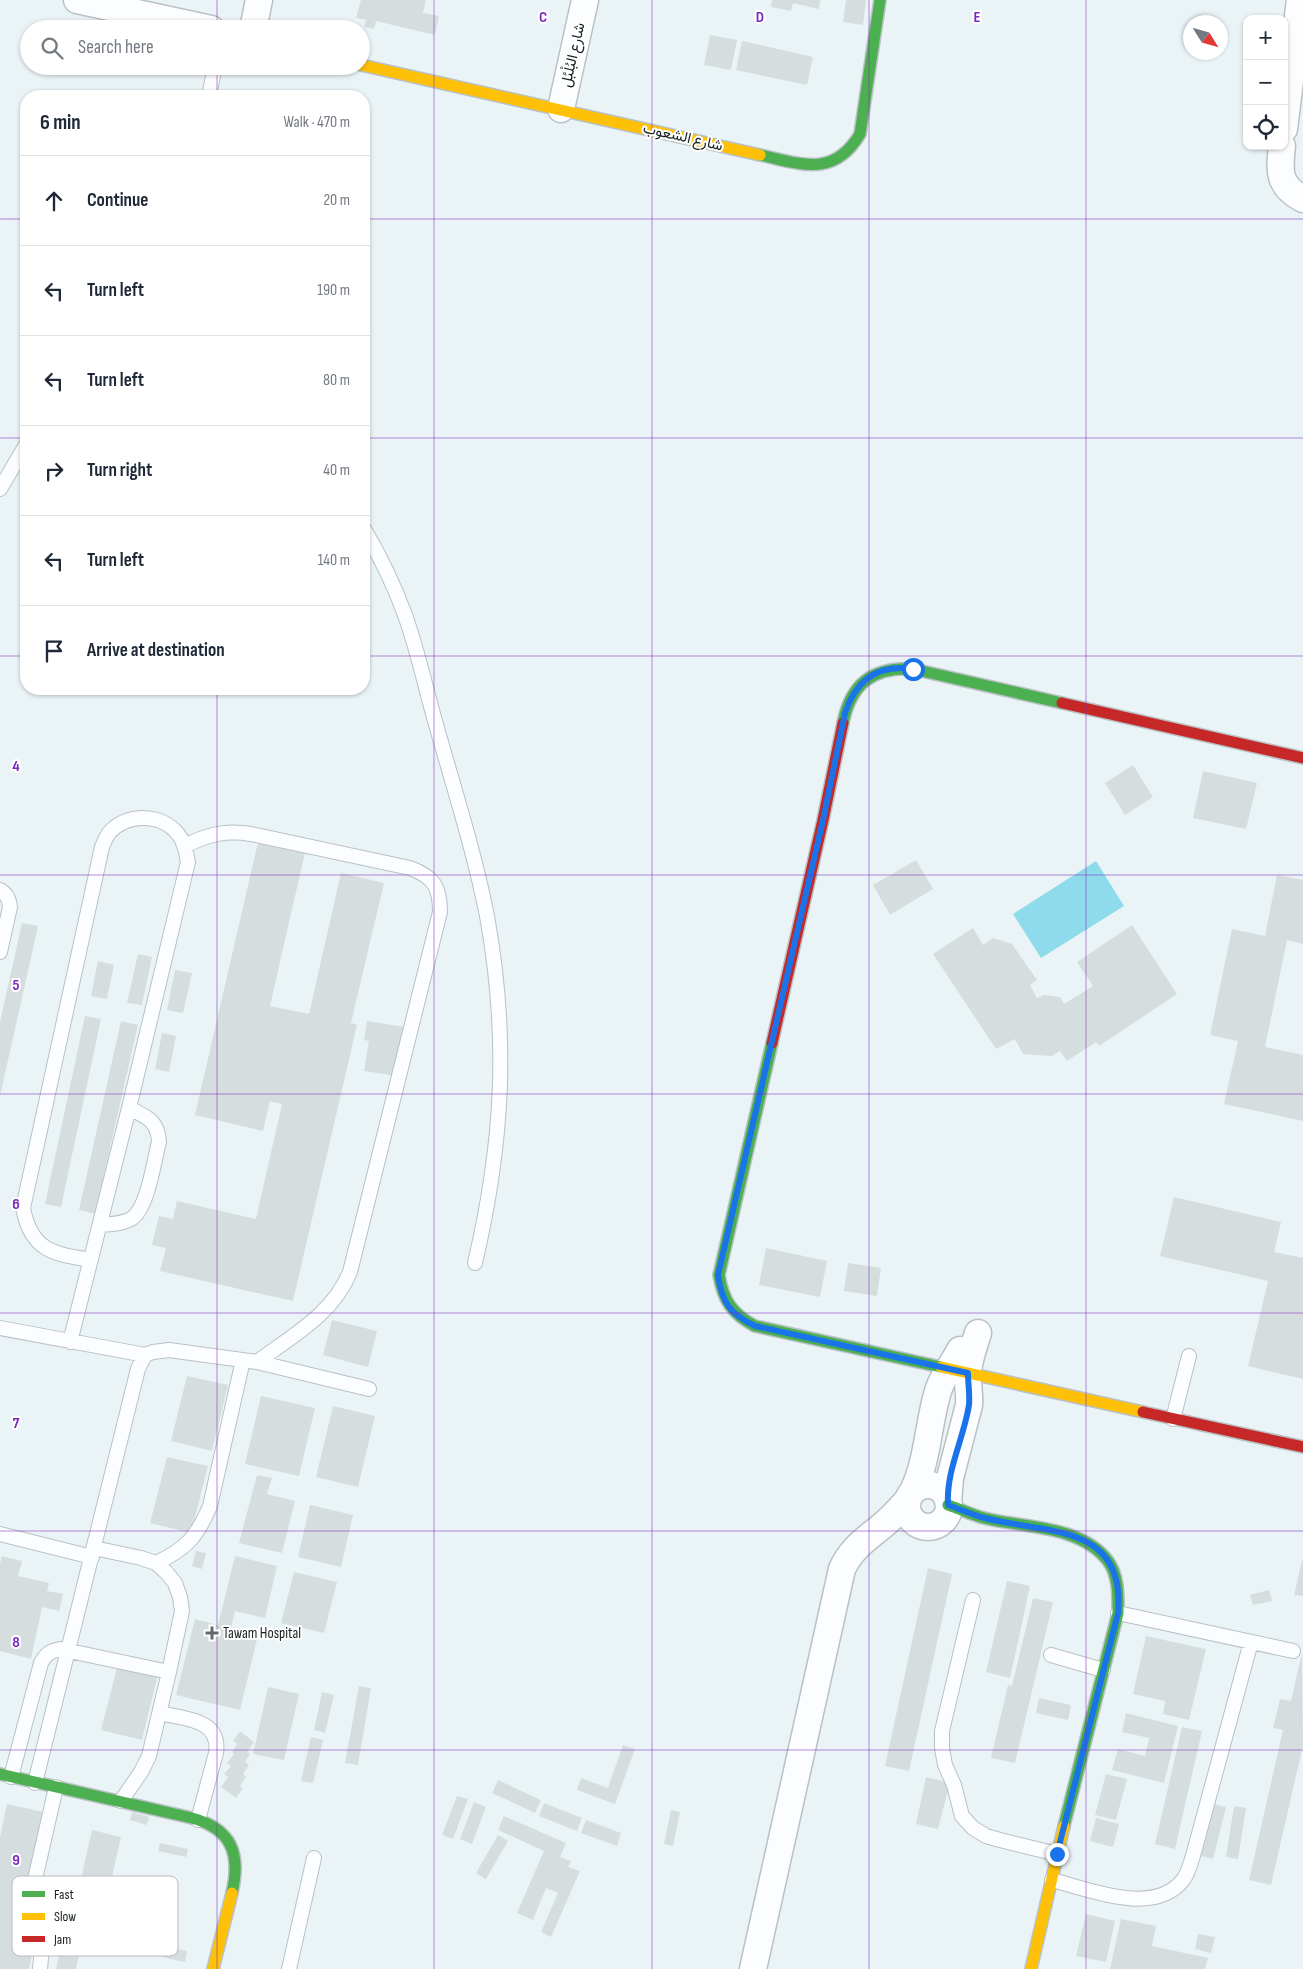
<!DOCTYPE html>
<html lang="en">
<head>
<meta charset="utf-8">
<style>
  body { margin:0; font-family:"Sofia Sans Condensed",Vazirmatn,sans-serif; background:#f6f6f7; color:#1f2937 }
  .controls { position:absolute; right:15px; top:15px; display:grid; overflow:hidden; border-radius:10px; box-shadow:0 1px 4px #0004 }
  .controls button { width:45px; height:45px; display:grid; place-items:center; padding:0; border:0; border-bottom:1px solid #e0e1e3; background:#fff; color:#1f2937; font:25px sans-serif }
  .compass { position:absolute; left:1183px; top:15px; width:45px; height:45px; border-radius:50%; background:#fff; box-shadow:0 1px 4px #0004; rotate:127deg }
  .stop { position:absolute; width:15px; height:15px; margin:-11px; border:4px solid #1a73e8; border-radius:50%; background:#fff }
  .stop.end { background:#1a73e8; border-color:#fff; box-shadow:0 1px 5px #0008 }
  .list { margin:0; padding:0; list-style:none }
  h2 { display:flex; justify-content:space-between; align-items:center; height:65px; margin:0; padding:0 20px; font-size:21px }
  h2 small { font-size:16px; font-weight:400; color:#747a83 }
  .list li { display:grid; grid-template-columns:32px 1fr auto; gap:15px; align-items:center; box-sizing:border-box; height:90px; padding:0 20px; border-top:1px solid #e0e1e3 }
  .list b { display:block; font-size:19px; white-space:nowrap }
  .list em { font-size:16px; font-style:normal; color:#747a83 }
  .icon { flex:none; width:28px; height:28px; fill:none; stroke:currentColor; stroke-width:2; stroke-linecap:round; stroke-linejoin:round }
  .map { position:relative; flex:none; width:1303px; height:1969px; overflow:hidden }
  .search { position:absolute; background:#fff; box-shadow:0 1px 4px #0004; left:20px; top:20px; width:350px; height:55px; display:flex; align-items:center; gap:12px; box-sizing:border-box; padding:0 18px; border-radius:28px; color:#747a83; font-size:19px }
  .panel { position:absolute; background:#fff; box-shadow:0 1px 4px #0004; left:20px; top:90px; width:350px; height:605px; border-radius:20px }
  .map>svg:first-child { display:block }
  .water { fill:#8edbec }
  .building { fill:#d5dddf }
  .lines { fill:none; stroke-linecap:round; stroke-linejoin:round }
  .lane-casing { stroke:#b9c1c4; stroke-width:16 }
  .street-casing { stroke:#b9c1c4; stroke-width:29 }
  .fast-casing { stroke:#b9c1c4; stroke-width:14 }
  .slow-casing { stroke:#b9c1c4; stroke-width:14 }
  .jam-casing { stroke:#b9c1c4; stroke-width:14 }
  .lane { stroke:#fcfdfe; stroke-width:14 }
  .street { stroke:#fcfdfe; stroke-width:26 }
  .fast { stroke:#4caf50; stroke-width:11 }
  .slow { stroke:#ffc107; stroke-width:11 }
  .jam { stroke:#c62828; stroke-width:11 }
  .route { stroke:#1a73e8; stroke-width:6 }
  .grid { fill:none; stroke:#7b2cbf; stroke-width:1; stroke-opacity:0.55 }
  .poi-dot { fill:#616a6b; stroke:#fff; stroke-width:2 }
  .labels { text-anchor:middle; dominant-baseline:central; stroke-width:4; stroke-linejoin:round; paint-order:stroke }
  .street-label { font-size:15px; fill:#171f20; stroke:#fff }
  .poi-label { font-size:15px; fill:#171f20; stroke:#fff; text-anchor:start }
  .key { fill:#fff; stroke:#b9bcbc; stroke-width:1 }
  .key-label { font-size:14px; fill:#171f20 }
  .grid-label { font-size:16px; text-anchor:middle; font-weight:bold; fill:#7b2cbf; stroke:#fff; stroke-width:4; stroke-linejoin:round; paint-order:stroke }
</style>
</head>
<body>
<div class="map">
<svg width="1303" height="1969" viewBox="0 0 1303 1969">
  <rect width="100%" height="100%" fill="#eaf4f7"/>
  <path class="water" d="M 1096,861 L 1124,906 L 1041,958 L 1013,914 Z"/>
  <path class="building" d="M 361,0 L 426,0 L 423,13 L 439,16 L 435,35 L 376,21 L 374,29 L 364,27 L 366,20 L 356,18 Z
    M 772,0 L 820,0 L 819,9 L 793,3 L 791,11 L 771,7 Z
    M 846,0 L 866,0 L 863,25 L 843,22 Z
    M 710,35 L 737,40 L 731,70 L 704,65 Z
    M 742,41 L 813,57 L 807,85 L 736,70 Z
    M 1133,765 L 1153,797 L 1125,815 L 1105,783 Z
    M 1203,771 L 1257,783 L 1246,829 L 1193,818 Z
    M 259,838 L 306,848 L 270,1006 L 309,1014 L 341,873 L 384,883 L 351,1023 L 357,1025 L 293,1301 L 160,1271 L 166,1248 L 152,1245 L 159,1216 L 173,1219 L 177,1201 L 256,1219 L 282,1104 L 270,1101 L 263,1131 L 195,1115 Z
    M 916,860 L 933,889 L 890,915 L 873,885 Z
    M 1277,875 L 1303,880 L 1303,944 L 1287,940 L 1265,1047 L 1303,1055 L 1303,1121 L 1224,1104 L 1238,1041 L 1210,1035 L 1232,929 L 1265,936 Z
    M 22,923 L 38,926 L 0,1096 L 0,1022 Z
    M 1132,925 L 1177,994 L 1099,1046 L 1096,1042 L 1067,1061 L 1060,1051 L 1052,1056 L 1023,1054 L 1015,1039 L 996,1049 L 933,954 L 973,928 L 983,945 L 993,938 L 1012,944 L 1037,980 L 1030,985 L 1037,998 L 1044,995 L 1060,997 L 1064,1004 L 1093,986 L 1077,962 Z
    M 138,954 L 152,957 L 142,1005 L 127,1003 Z
    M 98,961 L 114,965 L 107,999 L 91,996 Z
    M 175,970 L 192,973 L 183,1013 L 167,1010 Z
    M 85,1016 L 101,1019 L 61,1207 L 45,1204 Z
    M 121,1021 L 138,1025 L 95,1214 L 79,1210 Z
    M 367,1021 L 405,1027 L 397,1076 L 364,1071 L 369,1041 L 364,1040 Z
    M 162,1033 L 176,1036 L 169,1072 L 155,1069 Z
    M 1174,1197 L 1281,1222 L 1274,1252 L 1303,1258 L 1303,1379 L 1248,1366 L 1268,1281 L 1160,1256 Z
    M 766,1248 L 827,1261 L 820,1297 L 759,1285 Z
    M 848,1263 L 881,1268 L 877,1296 L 844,1291 Z
    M 332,1320 L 377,1331 L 368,1367 L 323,1355 Z
    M 187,1376 L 228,1385 L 212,1451 L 171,1441 Z
    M 261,1396 L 315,1408 L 299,1476 L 245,1464 Z
    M 333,1406 L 375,1416 L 358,1487 L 316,1477 Z
    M 167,1457 L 208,1466 L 191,1533 L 150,1523 Z
    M 257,1475 L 272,1478 L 267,1494 L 295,1501 L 282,1553 L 239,1543 Z
    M 310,1505 L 353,1515 L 341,1567 L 298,1557 Z
    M 196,1551 L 206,1553 L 202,1569 L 192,1566 Z
    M 2,1556 L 22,1561 L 18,1576 L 49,1583 L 47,1591 L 63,1594 L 59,1611 L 42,1607 L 31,1659 L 0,1651 L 0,1564 Z
    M 235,1556 L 277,1566 L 265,1618 L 235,1611 L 231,1628 L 258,1635 L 240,1710 L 176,1695 L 195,1619 L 218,1625 Z
    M 1302,1561 L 1303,1561 L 1303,1596 L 1294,1595 Z
    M 928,1568 L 952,1574 L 909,1771 L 885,1766 Z
    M 294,1572 L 337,1582 L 324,1633 L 281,1623 Z
    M 1007,1581 L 1030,1586 L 1010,1678 L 986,1672 Z
    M 1269,1590 L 1272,1601 L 1253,1605 L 1250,1595 Z
    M 1033,1598 L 1053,1602 L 1015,1763 L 991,1758 L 1008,1685 L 1012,1686 Z
    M 1146,1636 L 1206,1649 L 1189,1720 L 1163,1714 L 1165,1701 L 1133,1694 Z
    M 1302,1653 L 1303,1745 L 1271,1885 L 1249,1880 L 1283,1730 L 1273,1728 L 1280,1699 L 1291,1701 Z
    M 118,1664 L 158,1674 L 142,1740 L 101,1730 Z
    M 359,1686 L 371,1688 L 358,1765 L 345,1763 Z
    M 268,1687 L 299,1694 L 284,1760 L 253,1754 Z
    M 322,1692 L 334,1695 L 325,1733 L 314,1730 Z
    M 1039,1698 L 1071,1705 L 1068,1720 L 1036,1713 Z
    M 1126,1713 L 1178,1726 L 1164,1783 L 1112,1770 L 1118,1749 L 1145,1756 L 1149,1738 L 1122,1732 Z
    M 1182,1727 L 1202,1731 L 1175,1849 L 1155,1844 Z
    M 240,1731 L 254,1742 L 247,1752 L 250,1754 L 245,1762 L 249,1765 L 243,1774 L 246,1777 L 240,1786 L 243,1788 L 236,1798 L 221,1787 L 228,1777 L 224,1774 L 231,1766 L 227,1763 L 234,1754 L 232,1752 L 237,1744 L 233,1741 Z
    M 311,1737 L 323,1740 L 313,1783 L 301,1781 Z
    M 623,1745 L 635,1749 L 615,1804 L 577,1790 L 581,1778 L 608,1788 Z
    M 1106,1774 L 1127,1779 L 1116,1820 L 1095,1815 Z
    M 926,1777 L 950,1783 L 938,1829 L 916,1824 Z
    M 498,1780 L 541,1800 L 535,1813 L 492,1793 Z
    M 457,1796 L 468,1799 L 453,1839 L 442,1835 Z
    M 474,1802 L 486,1807 L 472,1844 L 460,1839 Z
    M 544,1803 L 582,1818 L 577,1831 L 539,1816 Z
    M 7,1804 L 43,1812 L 15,1938 L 35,1942 L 29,1969 L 0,1969 L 0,1837 Z
    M 1214,1804 L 1226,1807 L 1213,1859 L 1201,1856 Z
    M 1234,1806 L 1246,1808 L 1238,1859 L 1226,1857 Z
    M 671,1810 L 680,1812 L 673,1846 L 664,1844 Z
    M 132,1812 L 149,1817 L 147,1825 L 130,1820 Z
    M 504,1816 L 566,1843 L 560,1857 L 571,1861 L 568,1867 L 580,1871 L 551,1937 L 541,1932 L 558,1893 L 546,1888 L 533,1920 L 517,1913 L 544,1851 L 498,1830 Z
    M 1096,1818 L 1119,1824 L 1113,1847 L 1090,1841 Z
    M 586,1820 L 621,1833 L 617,1846 L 581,1833 Z
    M 92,1830 L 121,1837 L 104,1912 L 75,1906 Z
    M 498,1835 L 508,1841 L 486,1879 L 476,1873 Z
    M 160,1843 L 188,1849 L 186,1857 L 158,1851 Z
    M 1086,1914 L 1115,1921 L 1106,1962 L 1076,1956 Z
    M 1121,1919 L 1156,1926 L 1152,1946 L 1208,1958 L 1205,1969 L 1110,1969 Z
    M 165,1926 L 173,1928 L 169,1947 L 187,1951 L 185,1962 L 161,1957 L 164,1946 L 161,1945 Z
    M 65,1927 L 84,1931 L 76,1969 L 56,1969 Z
    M 1198,1934 L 1215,1937 L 1211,1953 L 1195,1949 Z"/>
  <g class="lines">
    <defs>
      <path id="lane" d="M 209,96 L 215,66
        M 0,489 L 26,445
        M 364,529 C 380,556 394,585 405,615 C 419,654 427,695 439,735 C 456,795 475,855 487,916 C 509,1038 503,1143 475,1263
        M 185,846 C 208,834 226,830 251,834 L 410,868 C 434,877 440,887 440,912 L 350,1272 C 333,1314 292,1336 257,1362
        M 0,890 C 7,894 9,899 10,907 L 0,952
        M 100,1225 C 111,1224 122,1224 131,1219 C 148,1209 154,1160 159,1142 C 158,1120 146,1117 129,1108
        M 0,1328 L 145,1355
        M 70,1342 L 129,1108 L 188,862 C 186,852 185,842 178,834 C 161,813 127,813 109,833 C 106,837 104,842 102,847 L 23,1208 C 31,1250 52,1254 91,1260
        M 1173,1419 L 1189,1356
        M 0,1534 L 92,1557
        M 94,1548 L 141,1558 L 156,1563 L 166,1572 L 175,1583 L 180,1597 L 182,1611 L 169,1672 L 149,1756 L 141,1772 L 121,1801
        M 156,1563 C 186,1549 197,1537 210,1506 L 243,1360
        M 973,1600 L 942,1731 L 942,1748 L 945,1765 L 954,1785 L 962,1816 L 973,1828 L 986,1836 L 1000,1840 L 1057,1854
        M 1118,1613 L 1293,1651
        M 1051,1655 L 1103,1670
        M 160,1713 C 185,1719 221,1719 216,1753 L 198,1820
        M 11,1777 L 41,1663 C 46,1654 50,1651 60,1649 L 169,1672
        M 35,1783 L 138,1369 L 145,1355 L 153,1352 L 169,1350 L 257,1362 L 369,1389
        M 1052,1880 C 1088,1889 1154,1917 1183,1880 C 1189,1872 1191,1862 1194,1852 L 1251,1642
        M 40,1969 L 42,1948 L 29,1922 L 29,1906 L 56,1787
        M 289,1969 L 314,1858"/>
      <path id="street" d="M 77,0 L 211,29
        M 253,29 L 259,0
        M 561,109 L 585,0
        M 1284,129 L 1300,0
        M 1282,146 C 1279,171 1278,186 1303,199
        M907 1506a21 21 0 1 1 42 0a21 21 0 1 1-42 0Z
        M 913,1491 C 928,1460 928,1424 938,1391 C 943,1375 953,1364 960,1350
        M 948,1502 L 950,1478 L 969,1405 C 970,1394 967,1383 968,1372 C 969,1359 974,1346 978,1333
        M 753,1969 L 842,1569 C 851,1549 865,1540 882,1526 C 891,1519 899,1510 907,1501"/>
      <path id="fast" d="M 760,155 C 801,164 834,178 860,134 L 880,0
        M 843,723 C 851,683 873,667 913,669 L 1062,703
        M 772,1043 L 719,1275 C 723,1300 732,1314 755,1326 L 941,1367
        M 948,1505 C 960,1509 972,1515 984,1518 C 1024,1528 1081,1525 1108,1561 C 1119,1576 1118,1596 1118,1613 L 1064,1826
        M 0,1774 L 192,1818 C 232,1829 241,1854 232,1893"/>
      <path id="slow" d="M 361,65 L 760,155
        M 941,1367 L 1143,1412
        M 213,1969 L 232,1893
        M 1031,1969 L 1064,1826"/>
      <path id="jam" d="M 1062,703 L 1303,758
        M 772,1043 L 823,820 L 843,723
        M 1143,1412 L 1303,1447"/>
    </defs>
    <use href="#lane" class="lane-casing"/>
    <use href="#street" class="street-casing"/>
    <use href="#fast" class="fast-casing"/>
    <use href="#slow" class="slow-casing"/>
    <use href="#jam" class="jam-casing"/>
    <use href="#lane" class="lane"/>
    <use href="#street" class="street"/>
    <use href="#fast" class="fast"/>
    <use href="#slow" class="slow"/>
    <use href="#jam" class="jam"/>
  </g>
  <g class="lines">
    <path class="route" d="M 913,669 C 878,664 856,680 845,713 L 823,820 L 718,1275 C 722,1303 730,1314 755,1326 L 968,1373 C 968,1384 970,1394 969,1405 C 964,1438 946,1470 948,1505 C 960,1509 972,1515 985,1518 C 1046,1534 1126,1523 1118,1613 L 1057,1854"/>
  </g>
  <path class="grid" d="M 217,0 L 217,29M 434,0 L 434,1969M 652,0 L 652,1969M 869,0 L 869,1969M 1086,0 L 1086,1969M 217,66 L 217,96M 0,219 L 26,219M 364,219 L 1303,219M 0,438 L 26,438M 364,438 L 1303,438M 0,656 L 26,656M 364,656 L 1303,656M 217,689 L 217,1969M 0,875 L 1303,875M 0,1094 L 1303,1094M 0,1313 L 1303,1313M 0,1531 L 1303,1531M 0,1750 L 1303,1750"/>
  <path class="poi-dot" d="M209.5 1625.5h5v5h5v5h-5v5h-5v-5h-5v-5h5z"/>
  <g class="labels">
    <g class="street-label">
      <text transform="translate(573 55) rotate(-77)">شارع البُلْبُل</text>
      <text transform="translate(683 137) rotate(13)">شارع الشعوب</text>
    </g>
    <g class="poi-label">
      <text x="223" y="1633">Tawam Hospital</text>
    </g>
  </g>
  <rect x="12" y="1876" width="166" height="80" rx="8" class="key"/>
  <rect x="22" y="1891" width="23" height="6" fill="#4caf50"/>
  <rect x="22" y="1913" width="23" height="7" fill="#ffc107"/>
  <rect x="22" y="1936" width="23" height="6" fill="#c62828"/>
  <g class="key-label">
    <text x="54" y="1899">Fast</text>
    <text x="54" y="1921">Slow</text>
    <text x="54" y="1944">Jam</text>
  </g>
  <g class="grid-label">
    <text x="543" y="22">C</text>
    <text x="760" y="22">D</text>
    <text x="977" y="22">E</text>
    <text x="16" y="771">4</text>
    <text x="16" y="990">5</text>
    <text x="16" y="1209">6</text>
    <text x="16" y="1428">7</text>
    <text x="16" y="1647">8</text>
    <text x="16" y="1865">9</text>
  </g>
</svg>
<div class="controls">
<button>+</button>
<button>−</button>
<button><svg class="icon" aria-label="locate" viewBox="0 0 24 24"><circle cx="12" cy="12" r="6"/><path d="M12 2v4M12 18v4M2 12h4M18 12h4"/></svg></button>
</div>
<svg class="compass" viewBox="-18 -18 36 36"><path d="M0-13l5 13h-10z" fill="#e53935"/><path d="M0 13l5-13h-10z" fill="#747a83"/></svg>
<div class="stop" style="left:913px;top:669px"></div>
<div class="stop end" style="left:1057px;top:1854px"></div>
<div class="search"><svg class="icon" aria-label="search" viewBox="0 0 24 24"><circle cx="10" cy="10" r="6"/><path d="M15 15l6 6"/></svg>Search here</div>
<section class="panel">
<h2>6 min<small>Walk · 470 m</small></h2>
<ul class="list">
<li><svg class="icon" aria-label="ahead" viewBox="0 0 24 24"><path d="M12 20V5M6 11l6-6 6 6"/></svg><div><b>Continue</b></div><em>20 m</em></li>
<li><svg class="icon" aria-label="left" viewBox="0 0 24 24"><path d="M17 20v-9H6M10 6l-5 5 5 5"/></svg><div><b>Turn left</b></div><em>190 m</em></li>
<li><svg class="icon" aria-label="left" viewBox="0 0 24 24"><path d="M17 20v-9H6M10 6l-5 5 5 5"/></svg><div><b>Turn left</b></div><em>80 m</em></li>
<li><svg class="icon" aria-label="right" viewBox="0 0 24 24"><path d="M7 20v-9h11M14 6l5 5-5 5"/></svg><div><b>Turn right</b></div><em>40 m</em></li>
<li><svg class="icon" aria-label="left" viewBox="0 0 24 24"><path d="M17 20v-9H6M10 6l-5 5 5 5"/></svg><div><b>Turn left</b></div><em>140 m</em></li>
<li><svg class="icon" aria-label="arrive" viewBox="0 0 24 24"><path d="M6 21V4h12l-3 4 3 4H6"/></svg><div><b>Arrive at destination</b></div></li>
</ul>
</section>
</div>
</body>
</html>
